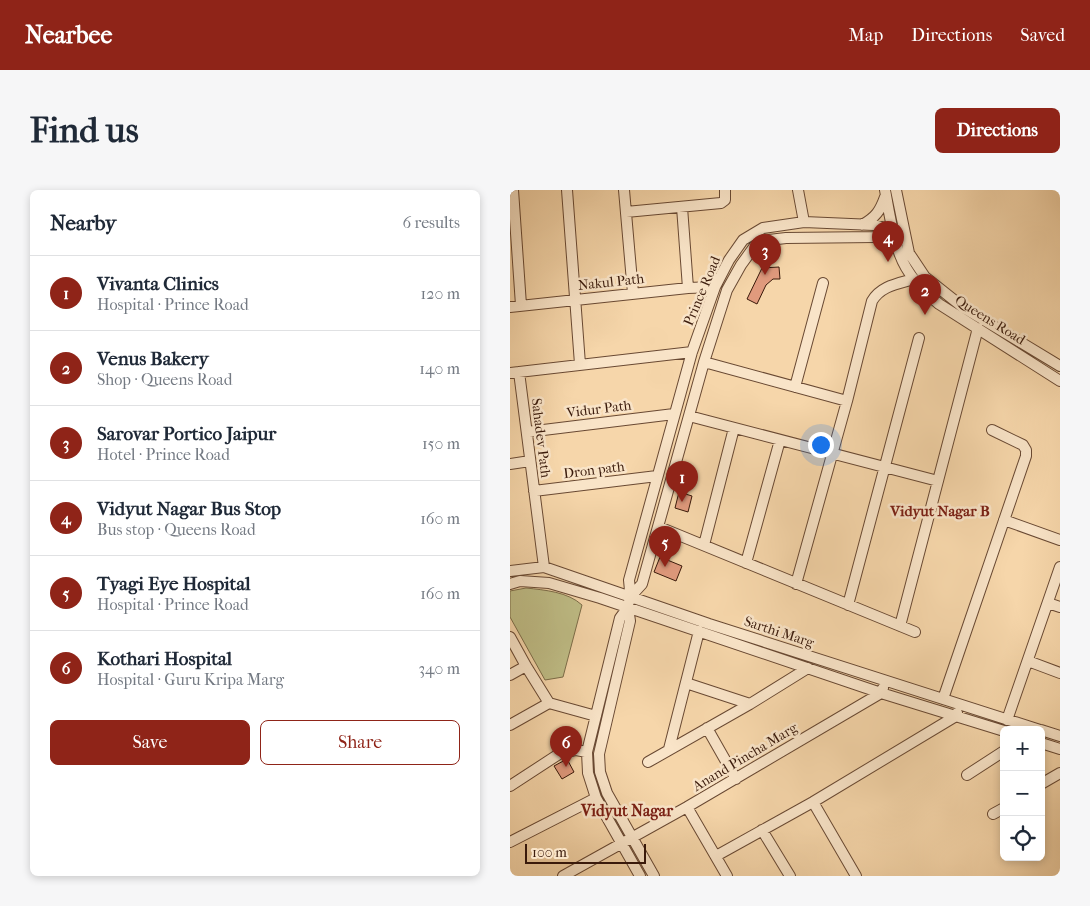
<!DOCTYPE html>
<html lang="en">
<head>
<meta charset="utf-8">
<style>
  body { margin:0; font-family:"IM FELL French Canon",serif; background:#f6f6f7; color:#1f2937 }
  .controls { position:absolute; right:15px; bottom:15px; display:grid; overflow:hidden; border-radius:8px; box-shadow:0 2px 8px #0003 }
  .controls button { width:45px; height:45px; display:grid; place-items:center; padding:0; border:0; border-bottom:1px solid #e0e1e3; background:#fff; color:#1f2937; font:25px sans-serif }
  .scale { position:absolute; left:15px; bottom:12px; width:121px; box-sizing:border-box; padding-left:5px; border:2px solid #3a1a0b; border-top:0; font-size:14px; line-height:18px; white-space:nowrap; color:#3a1a0b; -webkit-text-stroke:4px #f9e4c8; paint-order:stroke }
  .you { position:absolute; left:310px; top:254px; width:18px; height:18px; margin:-12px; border:4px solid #fff; border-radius:50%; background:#1a73e8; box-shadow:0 0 0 8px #1a73e833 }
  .badge { display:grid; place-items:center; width:32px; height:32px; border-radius:50%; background:#8f2418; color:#fff; font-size:16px; font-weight:700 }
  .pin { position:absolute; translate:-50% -41px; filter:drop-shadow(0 1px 2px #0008) }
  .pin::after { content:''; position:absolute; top:26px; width:18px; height:15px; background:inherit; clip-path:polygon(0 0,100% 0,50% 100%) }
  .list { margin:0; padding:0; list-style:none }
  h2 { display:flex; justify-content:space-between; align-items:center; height:65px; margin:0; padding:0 20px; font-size:21px }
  h2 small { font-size:16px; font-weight:400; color:#747a83 }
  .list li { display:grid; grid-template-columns:32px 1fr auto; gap:15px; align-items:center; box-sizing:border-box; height:75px; padding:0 20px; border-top:1px solid #e0e1e3 }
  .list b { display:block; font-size:19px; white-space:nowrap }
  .list p { margin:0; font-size:16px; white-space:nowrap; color:#747a83 }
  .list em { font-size:16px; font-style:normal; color:#747a83 }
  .actions { display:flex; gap:10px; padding:15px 20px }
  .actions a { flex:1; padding:11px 0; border:1px solid #8f2418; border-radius:8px; text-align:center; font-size:18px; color:#8f2418 }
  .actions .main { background:#8f2418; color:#fff }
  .icon { flex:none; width:28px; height:28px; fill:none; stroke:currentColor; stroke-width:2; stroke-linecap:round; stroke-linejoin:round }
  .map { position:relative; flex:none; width:550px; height:686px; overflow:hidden; border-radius:8px }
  header { display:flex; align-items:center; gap:30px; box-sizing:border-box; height:70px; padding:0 25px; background:#8f2418; color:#fff }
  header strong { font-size:24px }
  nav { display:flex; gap:28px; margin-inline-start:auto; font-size:18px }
  .intro { display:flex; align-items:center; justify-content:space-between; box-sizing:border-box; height:120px; padding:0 30px }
  h1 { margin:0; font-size:35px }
  .button { padding:12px 22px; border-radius:8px; background:#8f2418; color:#fff; font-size:18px; font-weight:700 }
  main { display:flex; gap:30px; padding:0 30px }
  aside { flex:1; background:#fff; border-radius:8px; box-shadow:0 2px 8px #0003 }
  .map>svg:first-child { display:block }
  .green { fill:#bfbd86; stroke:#7c6c48 }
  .building { fill:#e09a7d; stroke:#3a1a0b }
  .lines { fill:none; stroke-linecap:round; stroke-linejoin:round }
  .minor-casing { stroke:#694933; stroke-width:12 }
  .minor { stroke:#f9e4c8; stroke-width:10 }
  .labels { text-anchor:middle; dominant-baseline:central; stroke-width:5; stroke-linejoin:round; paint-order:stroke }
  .street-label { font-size:14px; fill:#3a1a0b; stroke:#f9e4c8 }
  .neighbourhood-label { font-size:15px; font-weight:bold; fill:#7a1f14; stroke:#f9e4c8 }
  .quarter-label { font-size:16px; font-weight:bold; fill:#7a1f14; stroke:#f9e4c8 }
</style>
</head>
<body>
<header>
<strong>Nearbee</strong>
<nav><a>Map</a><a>Directions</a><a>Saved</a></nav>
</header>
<div class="intro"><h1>Find us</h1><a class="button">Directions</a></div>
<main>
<aside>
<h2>Nearby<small>6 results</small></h2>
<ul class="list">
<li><span class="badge">1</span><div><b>Vivanta Clinics</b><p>Hospital · Prince Road</p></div><em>120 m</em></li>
<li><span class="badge">2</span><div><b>Venus Bakery</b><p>Shop · Queens Road</p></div><em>140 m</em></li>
<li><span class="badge">3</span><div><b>Sarovar Portico Jaipur</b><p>Hotel · Prince Road</p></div><em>150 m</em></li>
<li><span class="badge">4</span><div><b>Vidyut Nagar Bus Stop</b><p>Bus stop · Queens Road</p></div><em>160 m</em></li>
<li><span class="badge">5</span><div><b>Tyagi Eye Hospital</b><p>Hospital · Prince Road</p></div><em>160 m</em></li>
<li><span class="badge">6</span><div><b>Kothari Hospital</b><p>Hospital · Guru Kripa Marg</p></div><em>340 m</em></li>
</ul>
<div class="actions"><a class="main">Save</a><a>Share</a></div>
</aside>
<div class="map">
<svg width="550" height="686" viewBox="0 0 550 686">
  <rect width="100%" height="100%" fill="#f6d6aa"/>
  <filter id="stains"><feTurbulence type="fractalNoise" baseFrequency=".004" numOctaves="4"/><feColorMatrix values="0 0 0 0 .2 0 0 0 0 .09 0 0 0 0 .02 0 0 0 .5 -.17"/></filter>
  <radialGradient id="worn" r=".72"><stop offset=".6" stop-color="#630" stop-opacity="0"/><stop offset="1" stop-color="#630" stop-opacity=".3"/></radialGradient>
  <path class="green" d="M 16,398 C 35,400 58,402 72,415 L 53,487 L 35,490 L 0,427 L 0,401 Z"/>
  <path class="building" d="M 269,77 L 270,89 L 263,89 L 256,95 L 247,114 L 237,109 L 252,78 Z
    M 169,302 L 182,306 L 178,322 L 165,318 Z
    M 150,367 L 172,376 L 166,391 L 144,382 Z
    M 57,569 L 64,582 L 52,589 L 44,576 Z"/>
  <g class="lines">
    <defs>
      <path id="minor" d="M 3,0 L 11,115
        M 57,0 L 70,174
        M 114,0 L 123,103
        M 288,0 L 294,32
        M 375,0 C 379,21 382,45 390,65 C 397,84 414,102 429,114 L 550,191
        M 386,0 L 399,63 L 415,87 L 454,118 L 550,176
        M 172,17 L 178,98
        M 116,22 L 211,13 L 215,10 L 215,0
        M 352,35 C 366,27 370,21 375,7
        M 0,117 L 178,98 L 205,97
        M 194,172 L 337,211
        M 9,182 L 34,377
        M 0,183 L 182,162
        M 285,197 L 313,93
        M 179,226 L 428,291
        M 17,242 L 164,224
        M 0,274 L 20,271
        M 24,301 L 147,286
        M 494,330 L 550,350
        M 149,337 L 405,442
        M 194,355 L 224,238
        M 236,373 L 270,250
        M 0,381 L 34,377 L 199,434 L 530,540
        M 0,394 L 10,391 L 39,393 L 90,408 L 371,503 L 494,541
        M 286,394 L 337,211 L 362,111 C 371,96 387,94 404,89
        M 121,406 L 132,394 L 194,172 L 217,100 L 231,75 L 244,57 L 259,50 L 276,48 L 365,47 L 383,40 L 394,39
        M 538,413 L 550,417
        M 338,415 L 409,148
        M 118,418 L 120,431 L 89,564 L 90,582 L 97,603 L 144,686
        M 390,436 L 468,138
        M 0,447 L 16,476 L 39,513
        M 518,471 L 550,483
        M 0,485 L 16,476
        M 176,493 L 240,514
        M 433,509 L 516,266 L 516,260 L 513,255 L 482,240
        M 497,530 L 550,377
        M 0,535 L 39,513 L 86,526
        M 197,538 L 226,589
        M 531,540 L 550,546
        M 531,553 L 550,559
        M 159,559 L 189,441
        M 138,572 L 240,514 L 298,478
        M 457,585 L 494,561
        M 531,594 L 550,583
        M 0,596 L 49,564 L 66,560 L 77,562
        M 303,612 L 346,686
        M 177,617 L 217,686
        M 483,624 L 494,618
        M 252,640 L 280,686
        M 0,652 L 86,608
        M 206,666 L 303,612 L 446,526 L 447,523
        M 53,686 L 177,617 L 371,503 L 373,498
        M 130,686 L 86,608 L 78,583 L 77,562 L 110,428 C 121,414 121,407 119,390 L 182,162 L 205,97 L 219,70 L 233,50 L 253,38 L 294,32 L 364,35 L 383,40"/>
    </defs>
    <use href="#minor" class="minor-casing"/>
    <use href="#minor" class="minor"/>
  </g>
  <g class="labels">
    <g class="street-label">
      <text transform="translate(101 92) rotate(-6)">Nakul Path</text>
      <text transform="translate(192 101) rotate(-67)">Prince Road</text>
      <text transform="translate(480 130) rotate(32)">Queens Road</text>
      <text transform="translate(89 219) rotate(-7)">Vidur Path</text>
      <text transform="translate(31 248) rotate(83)">Sahadev Path</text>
      <text transform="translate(84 280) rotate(-7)">Dron path</text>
      <text transform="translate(269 442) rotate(18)">Sarthi Marg</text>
      <text transform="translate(235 567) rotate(-31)">Anand Pincha Marg</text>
    </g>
    <g class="neighbourhood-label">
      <text x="430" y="321">Vidyut Nagar B</text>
    </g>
    <g class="quarter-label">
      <text x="117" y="620">Vidyut Nagar</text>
    </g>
  </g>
  <rect width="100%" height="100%" filter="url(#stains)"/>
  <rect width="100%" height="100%" fill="url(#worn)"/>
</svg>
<div class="controls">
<button>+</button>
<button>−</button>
<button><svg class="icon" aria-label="locate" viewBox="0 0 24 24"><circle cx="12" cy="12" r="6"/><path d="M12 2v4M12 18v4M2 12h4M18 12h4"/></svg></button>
</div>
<div class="scale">100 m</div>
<div class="you"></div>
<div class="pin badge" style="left:172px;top:312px">1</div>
<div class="pin badge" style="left:415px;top:125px">2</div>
<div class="pin badge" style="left:255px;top:85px">3</div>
<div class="pin badge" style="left:378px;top:72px">4</div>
<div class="pin badge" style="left:155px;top:377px">5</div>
<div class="pin badge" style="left:56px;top:577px">6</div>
</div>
</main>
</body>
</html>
